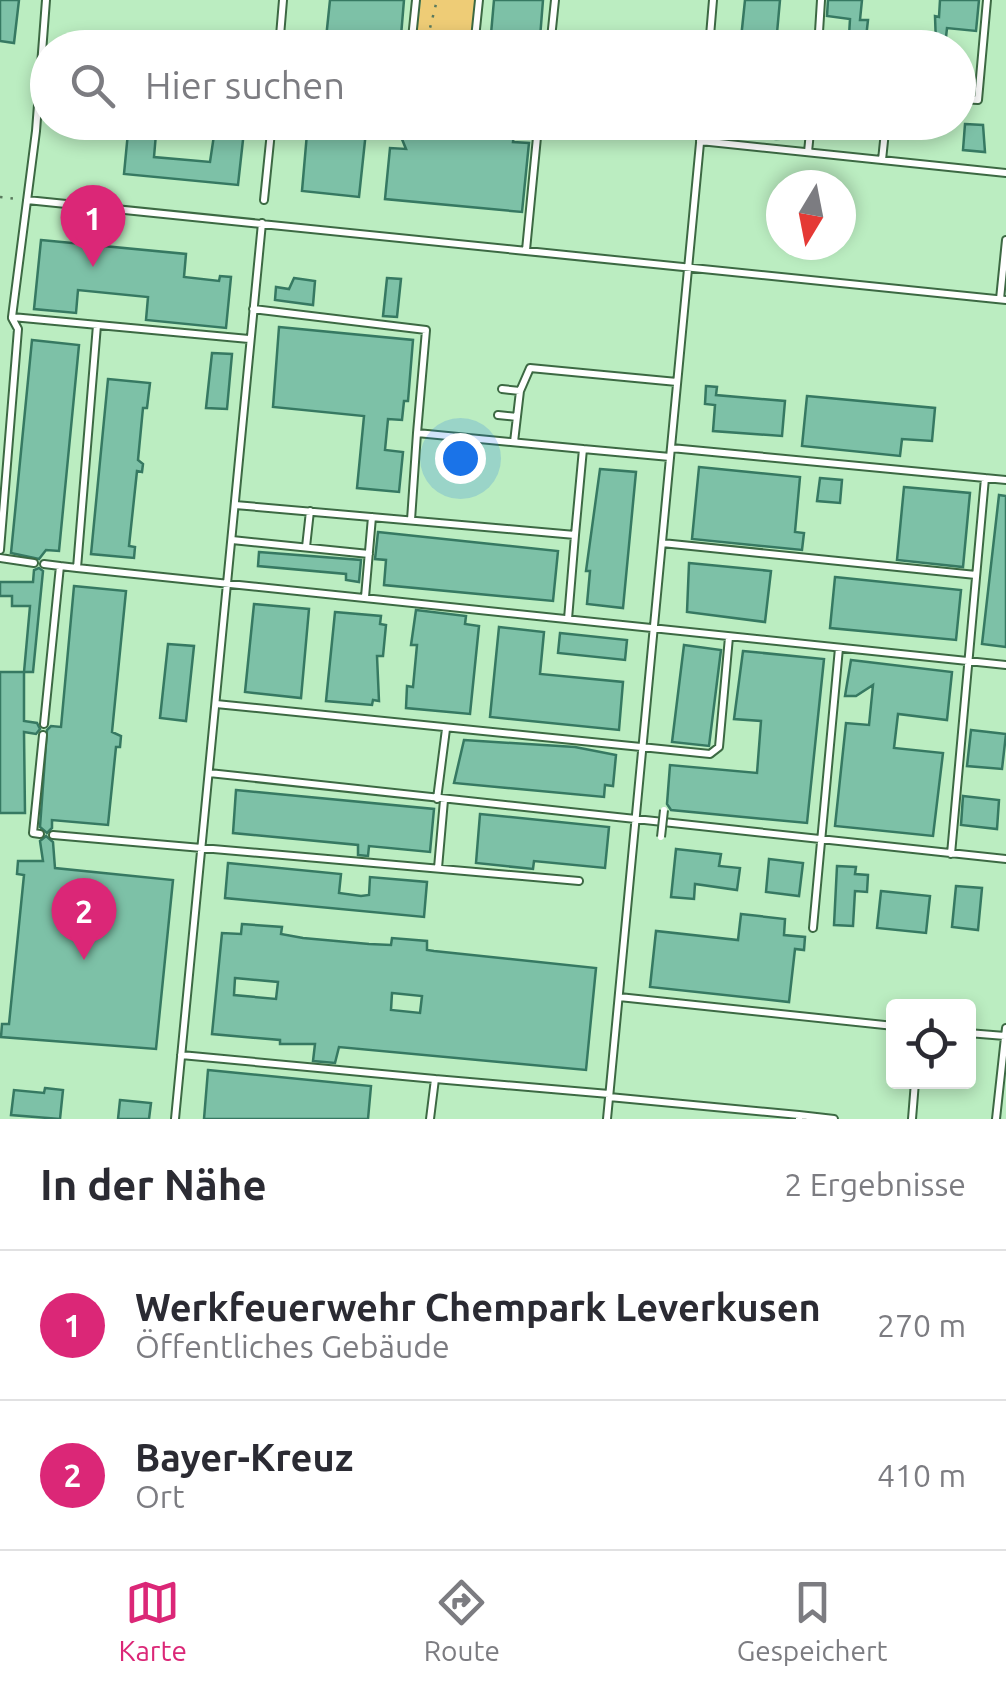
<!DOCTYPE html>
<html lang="de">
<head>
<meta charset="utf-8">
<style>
  body { margin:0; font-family:Ubuntu,sans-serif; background:#f7f7f7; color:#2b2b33 }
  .controls { position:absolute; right:30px; bottom:30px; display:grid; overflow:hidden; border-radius:10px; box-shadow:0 5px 15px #0003 }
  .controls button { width:90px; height:90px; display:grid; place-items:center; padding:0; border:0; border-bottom:2px solid #e1e1e2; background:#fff; color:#2b2b33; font:50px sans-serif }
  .compass { position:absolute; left:766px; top:170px; width:90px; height:90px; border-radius:50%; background:#fff; box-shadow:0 5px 15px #0003; rotate:190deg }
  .you { position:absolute; left:460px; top:458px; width:35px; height:35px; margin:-25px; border:8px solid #fff; border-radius:50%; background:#1a73e8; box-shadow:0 0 0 15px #1a73e833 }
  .badge { display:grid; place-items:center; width:65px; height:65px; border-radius:50%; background:#db2777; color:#fff; font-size:32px; font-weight:700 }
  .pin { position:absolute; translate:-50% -82px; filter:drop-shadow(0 2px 5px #0008) }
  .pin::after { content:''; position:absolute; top:52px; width:35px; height:30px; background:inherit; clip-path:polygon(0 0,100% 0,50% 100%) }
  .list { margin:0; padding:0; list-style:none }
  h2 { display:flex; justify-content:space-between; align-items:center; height:130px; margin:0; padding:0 40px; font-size:42px }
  h2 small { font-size:32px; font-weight:400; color:#7c7c81 }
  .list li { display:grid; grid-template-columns:65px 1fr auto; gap:30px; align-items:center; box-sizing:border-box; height:150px; padding:0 40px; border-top:2px solid #e1e1e2 }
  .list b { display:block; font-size:38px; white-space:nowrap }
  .list p { margin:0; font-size:32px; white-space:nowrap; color:#7c7c81 }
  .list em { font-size:32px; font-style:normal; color:#7c7c81 }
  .icon { flex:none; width:55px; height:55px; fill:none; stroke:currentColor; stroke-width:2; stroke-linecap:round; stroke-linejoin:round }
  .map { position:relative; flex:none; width:1006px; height:1119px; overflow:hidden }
  .search { position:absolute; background:#fff; box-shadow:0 5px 15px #0003; left:30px; right:30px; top:30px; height:110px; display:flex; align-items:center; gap:25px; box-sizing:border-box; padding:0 35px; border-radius:55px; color:#7c7c81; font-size:38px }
  .sheet { height:430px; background:#fff }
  nav { display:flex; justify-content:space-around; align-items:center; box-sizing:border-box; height:140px; border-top:2px solid #e1e1e2; background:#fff; font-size:28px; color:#7c7c81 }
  nav a { display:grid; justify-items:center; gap:5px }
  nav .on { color:#db2777 }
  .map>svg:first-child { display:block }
  .green { fill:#eecc76 }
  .building { fill:#7dc1a7; stroke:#367962; stroke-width:2.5; fill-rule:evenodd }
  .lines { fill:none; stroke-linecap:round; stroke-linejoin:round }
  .lane-casing { stroke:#3c6943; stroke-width:10 }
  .path { stroke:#5a7a5e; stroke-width:2.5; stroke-dasharray:2.5 8; stroke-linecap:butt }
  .lane { stroke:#fff; stroke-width:6 }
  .lane-bridge-casing { stroke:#3c6943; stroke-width:10; stroke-linecap:butt }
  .lane-bridge { stroke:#fff; stroke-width:6 }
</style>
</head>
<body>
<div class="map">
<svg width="1006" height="1119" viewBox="0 0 1006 1119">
  <rect width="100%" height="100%" fill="#bbedc1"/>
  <path class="green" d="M 421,0 L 475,0 L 470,47 L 415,47 Z"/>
  <path class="building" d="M 0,0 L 19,0 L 14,43 L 0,41 Z
    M 330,0 L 404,0 L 400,48 L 325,48 Z
    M 494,0 L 543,0 L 540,38 L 491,34 Z
    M 745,0 L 780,0 L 777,33 L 812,36 L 811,48 L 740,48 Z
    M 828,0 L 862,0 L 860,20 L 868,20 L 866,38 L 849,36 L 850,19 L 827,16 Z
    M 940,0 L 979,0 L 976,31 L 947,28 L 945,46 L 936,45 L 935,16 L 939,17 Z
    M 129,122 L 157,122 L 154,157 L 210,162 L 216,122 L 245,122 L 238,185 L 124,174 Z
    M 308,122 L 367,122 L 359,197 L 302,191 Z
    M 395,122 L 437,122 L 438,126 L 514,134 L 513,142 L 529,143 L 522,212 L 385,199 L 390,148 L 406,149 Z
    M 722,122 L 804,122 L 803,134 L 796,138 L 776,139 L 721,133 Z
    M 965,124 L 983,125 L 985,152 L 963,150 Z
    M 41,240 L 186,254 L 184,277 L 219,281 L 220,276 L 231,277 L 226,328 L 146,320 L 148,297 L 78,290 L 76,313 L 34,309 Z
    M 294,278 L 315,281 L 313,305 L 275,300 L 276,287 L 289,289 Z
    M 387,278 L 401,279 L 397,317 L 383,316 Z
    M 279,327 L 413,340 L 408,401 L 404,401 L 402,420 L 388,419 L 385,450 L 403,452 L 399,492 L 357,488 L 364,416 L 273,407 Z
    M 32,340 L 79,345 L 59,551 L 46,550 L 39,559 L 11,553 Z
    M 212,353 L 232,354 L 227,409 L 206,408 Z
    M 108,379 L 150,383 L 147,408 L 143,408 L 138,460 L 143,464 L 142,472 L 137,471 L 129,546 L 135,547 L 134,558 L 91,554 Z
    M 706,386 L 717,387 L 716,395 L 785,401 L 782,436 L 713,431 L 715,405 L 705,404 Z
    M 807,396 L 935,408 L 932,441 L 902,439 L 900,456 L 802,446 Z
    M 699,467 L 800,477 L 795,532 L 804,533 L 802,550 L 692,539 Z
    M 600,469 L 636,472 L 623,608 L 587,604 L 590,571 L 586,571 Z
    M 820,478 L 842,480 L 840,503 L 817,501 Z
    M 904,487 L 970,493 L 963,567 L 897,560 Z
    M 999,495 L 1006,496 L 1006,647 L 982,644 Z
    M 378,532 L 558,551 L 553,601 L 384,585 L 386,560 L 375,559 Z
    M 259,552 L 361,560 L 359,582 L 346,580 L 346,574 L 258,566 Z
    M 689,563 L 771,571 L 765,622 L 687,612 Z
    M 39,568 L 43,571 L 33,672 L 24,672 L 24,721 L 37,723 L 40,729 L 36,734 L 24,732 L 25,813 L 0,813 L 0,672 L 24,672 L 30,606 L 12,606 L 12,596 L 0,596 L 0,582 L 33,582 L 34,570 Z
    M 835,577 L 961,590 L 956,640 L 830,628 Z
    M 74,586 L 126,591 L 112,732 L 121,736 L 120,747 L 116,747 L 108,825 L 52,820 L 52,828 L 47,833 L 40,827 L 47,730 L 51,726 L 61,727 Z
    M 254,604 L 309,609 L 301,698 L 245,692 Z
    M 416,610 L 466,616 L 465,624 L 479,626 L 470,714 L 406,708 L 407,686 L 413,687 L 417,645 L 411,645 Z
    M 335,612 L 381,616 L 380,624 L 386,625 L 383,656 L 377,656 L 379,701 L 373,700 L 372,705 L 326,701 Z
    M 499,627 L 544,632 L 540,674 L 623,682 L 619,730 L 490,717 Z
    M 560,633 L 627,640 L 625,660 L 558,653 Z
    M 168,644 L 194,646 L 186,721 L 160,718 Z
    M 684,645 L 721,650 L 709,746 L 672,742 Z
    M 743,651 L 824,659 L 807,823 L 671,810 L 667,804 L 670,765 L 757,773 L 761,721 L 734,719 Z
    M 851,660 L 952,672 L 947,720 L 898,714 L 894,748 L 943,753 L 933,836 L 835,826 L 846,723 L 869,725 L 873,685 L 856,696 L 845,696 Z
    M 971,730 L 1006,734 L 1002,769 L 967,766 Z
    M 464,740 L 575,747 L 616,755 L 613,786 L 605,785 L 604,797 L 454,783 Z
    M 236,790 L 434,809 L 430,852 L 369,846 L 368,856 L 358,855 L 358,845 L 233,833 Z
    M 963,796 L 999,800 L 997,829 L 961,825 Z
    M 480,814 L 609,827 L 605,868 L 534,861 L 533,869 L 476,863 Z
    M 46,836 L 53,842 L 55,868 L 173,880 L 156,1049 L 1,1037 L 2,1024 L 9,1024 L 24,875 L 17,874 L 18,861 L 43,861 L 40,841 Z
    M 676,849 L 721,854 L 719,866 L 740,868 L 737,890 L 695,884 L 694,899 L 671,897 Z
    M 769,859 L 803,863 L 799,896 L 766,892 Z
    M 228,863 L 341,874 L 339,893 L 361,896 L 369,895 L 370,877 L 427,882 L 424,917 L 225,898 Z
    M 837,866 L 856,867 L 855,874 L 868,875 L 867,892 L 855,891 L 853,926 L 834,925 Z
    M 956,886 L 982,888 L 978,930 L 952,927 Z
    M 881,891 L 930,896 L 926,933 L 877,928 Z
    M 741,914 L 785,919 L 784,935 L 805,937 L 804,950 L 795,949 L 789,1002 L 650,987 L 656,931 L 738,940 Z
    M 242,924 L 282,927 L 281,934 L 303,938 L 369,944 L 391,945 L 392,938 L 427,941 L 427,950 L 434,951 L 596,968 L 586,1070 L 339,1047 L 335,1063 L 313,1061 L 315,1044 L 280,1044 L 280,1040 L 212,1034 L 222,933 L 241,934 ZM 235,978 L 278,982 L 276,999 L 234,995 ZM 392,993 L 422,996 L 420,1013 L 391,1010 Z
    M 208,1070 L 371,1086 L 368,1119 L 204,1119 Z
    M 45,1088 L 63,1090 L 60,1119 L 11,1115 L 14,1090 L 44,1093 Z
    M 120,1100 L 151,1103 L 149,1119 L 118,1119 Z"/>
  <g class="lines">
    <defs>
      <path id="lane" d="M 46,0 L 36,131 L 12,317 L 249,339
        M 279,48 L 283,0
        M 411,48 L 416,0
        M 474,48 L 479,0
        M 550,48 L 555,0
        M 709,48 L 713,0
        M 818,48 L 821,0
        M 958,99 L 978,100 L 987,0
        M 500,122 L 538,127 L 526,250
        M 700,141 L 1006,173
        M 808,152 L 811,122
        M 882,160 L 886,122
        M 27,200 L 1006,300
        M 264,200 L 272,122
        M 1000,299 L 1006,240
        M 253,309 L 426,330 L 417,433 L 583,449
        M 97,325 L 77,568 L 1006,665
        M 502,389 L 520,391
        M 498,415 L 517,417
        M 514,442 L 520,391 L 530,368 L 677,382
        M 671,448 L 1006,480
        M 235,505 L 575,535 L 583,449 L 670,457
        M 411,520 L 417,433
        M 232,540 L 369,554
        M 662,543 L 976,575
        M 306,547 L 310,511
        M 0,550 L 18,329 L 12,318
        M 0,558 L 34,563
        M 44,564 L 60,566
        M 365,597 L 372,517
        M 568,619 L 575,535
        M 216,704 L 710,754 L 719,747 L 729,637
        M 44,724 L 60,566 L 77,568
        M 209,773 L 1006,859
        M 437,799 L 446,729
        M 40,834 L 33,833 L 43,735
        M 53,835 L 579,881
        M 951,854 L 985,478
        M 438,868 L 444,800
        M 813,928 L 839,648
        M 619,997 L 894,1026
        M 968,1033 L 1005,1036
        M 181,1055 L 435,1079
        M 609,1097 L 799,1115 L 799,1119
        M 799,1115 L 834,1119
        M 175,1119 L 262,223
        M 430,1119 L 435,1079 L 609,1094
        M 607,1119 L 702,122
        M 912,1119 L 915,1082
        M 996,1119 L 1006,1028"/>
    </defs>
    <use href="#lane" class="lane-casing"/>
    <path class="path" d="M 425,48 L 437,0
      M 0,197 L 18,199"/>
    <use href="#lane" class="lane"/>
    <defs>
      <path id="lane-bridge" d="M 661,837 L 664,810"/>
    </defs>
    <use href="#lane-bridge" class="lane-bridge-casing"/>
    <use href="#lane-bridge" class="lane-bridge"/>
  </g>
</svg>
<div class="controls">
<button><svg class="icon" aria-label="locate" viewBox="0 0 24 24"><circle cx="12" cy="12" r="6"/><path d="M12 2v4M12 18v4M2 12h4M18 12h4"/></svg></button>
</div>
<svg class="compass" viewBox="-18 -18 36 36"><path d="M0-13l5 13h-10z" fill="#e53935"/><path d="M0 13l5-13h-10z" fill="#7c7c81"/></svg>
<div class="you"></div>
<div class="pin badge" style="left:93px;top:267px">1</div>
<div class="pin badge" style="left:84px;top:960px">2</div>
<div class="search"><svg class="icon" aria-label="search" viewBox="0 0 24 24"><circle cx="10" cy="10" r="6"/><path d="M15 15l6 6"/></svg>Hier suchen</div>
</div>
<section class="sheet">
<h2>In der Nähe<small>2 Ergebnisse</small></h2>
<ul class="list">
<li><span class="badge">1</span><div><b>Werkfeuerwehr Chempark Leverkusen</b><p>Öffentliches Gebäude</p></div><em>270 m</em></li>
<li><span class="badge">2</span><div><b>Bayer-Kreuz</b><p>Ort</p></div><em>410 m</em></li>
</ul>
</section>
<nav>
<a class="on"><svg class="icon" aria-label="map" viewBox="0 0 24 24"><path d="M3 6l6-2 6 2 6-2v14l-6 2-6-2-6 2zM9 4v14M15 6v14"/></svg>Karte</a>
<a><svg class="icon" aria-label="directions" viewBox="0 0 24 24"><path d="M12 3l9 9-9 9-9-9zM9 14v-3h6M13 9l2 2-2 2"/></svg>Route</a>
<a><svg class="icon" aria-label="saved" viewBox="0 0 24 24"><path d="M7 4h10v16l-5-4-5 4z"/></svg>Gespeichert</a>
</nav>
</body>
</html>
